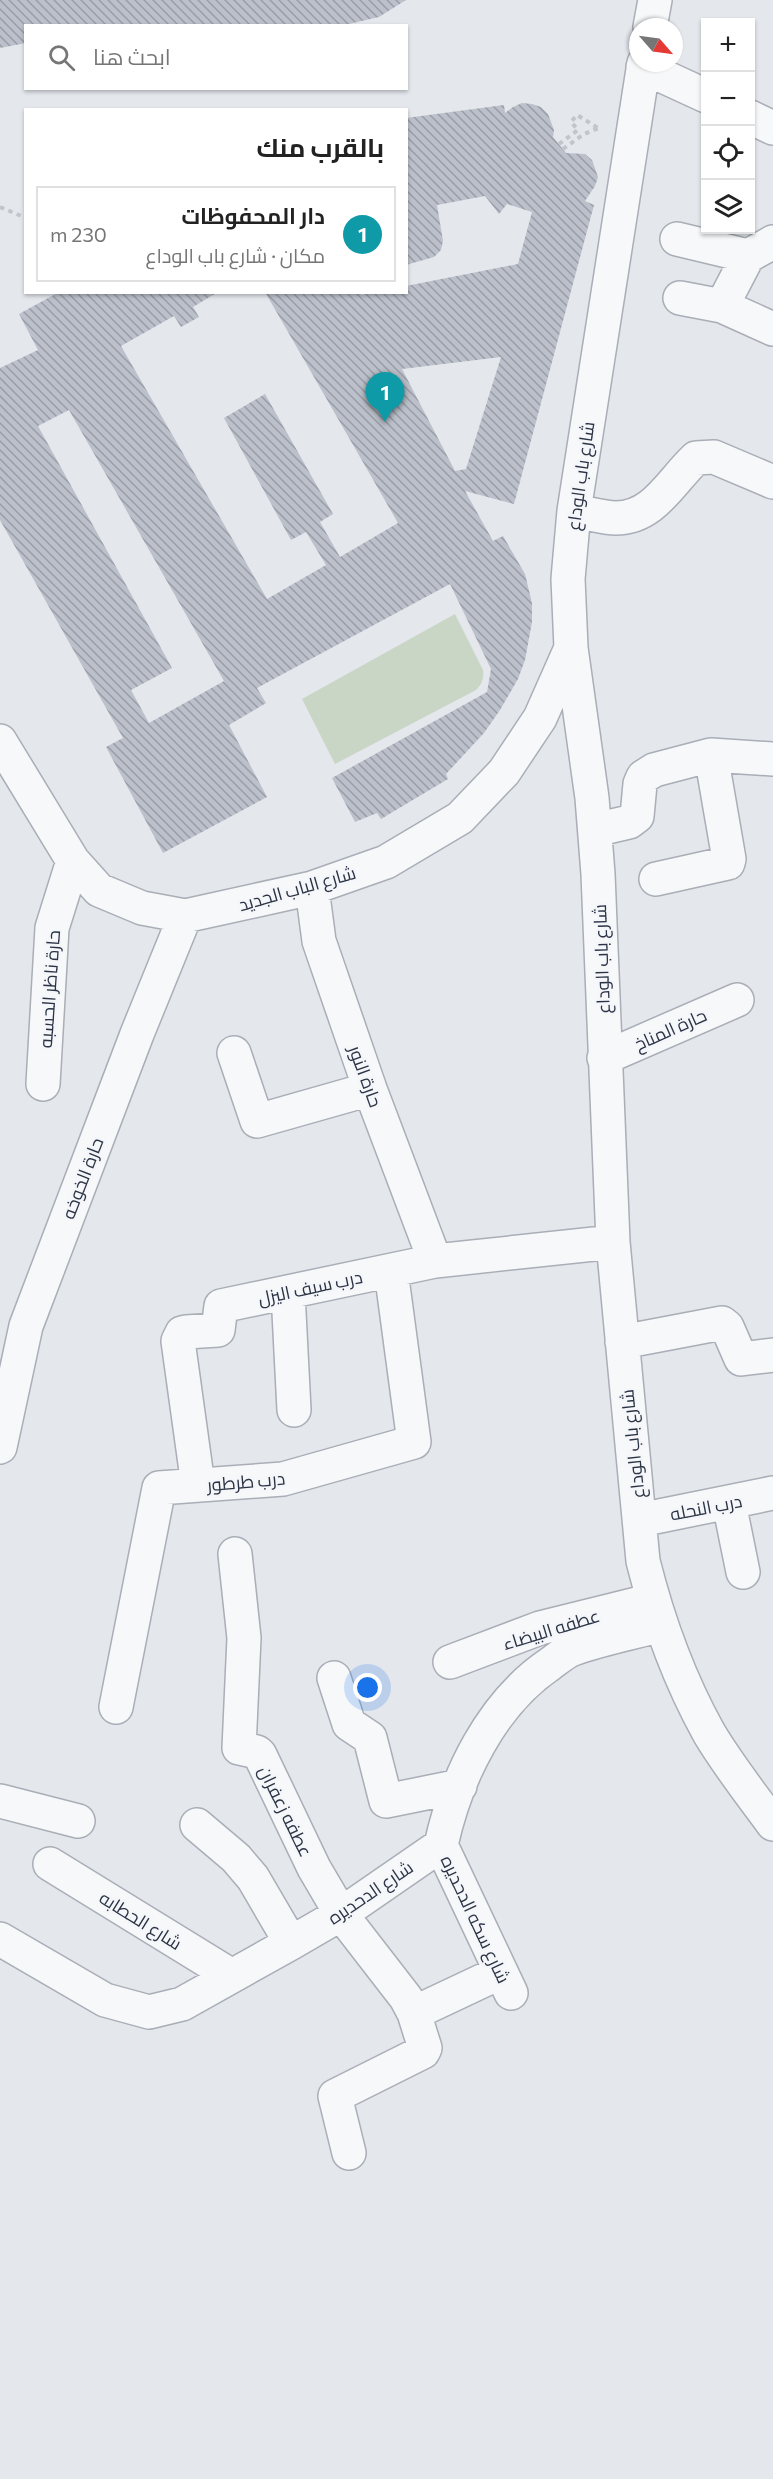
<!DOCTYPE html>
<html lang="ar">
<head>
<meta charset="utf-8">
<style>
  body { margin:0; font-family:Commissioner,Cairo,sans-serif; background:#f6f6f6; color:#222; direction:rtl }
  .controls { position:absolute; right:18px; top:18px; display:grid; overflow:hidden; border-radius:0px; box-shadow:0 2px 4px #0004 }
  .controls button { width:54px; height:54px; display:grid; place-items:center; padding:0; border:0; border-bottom:2px solid #e0e0e0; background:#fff; color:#222; font:30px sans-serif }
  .compass { position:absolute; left:629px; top:18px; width:54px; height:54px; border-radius:50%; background:#fff; box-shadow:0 2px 4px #0004; rotate:118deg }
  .you { position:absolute; left:368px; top:1688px; width:21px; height:21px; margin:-15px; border:4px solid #fff; border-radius:50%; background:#1a73e8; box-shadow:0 0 0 9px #1a73e833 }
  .badge { display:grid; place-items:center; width:39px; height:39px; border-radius:50%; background:#1a73e8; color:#fff; font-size:20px; font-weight:700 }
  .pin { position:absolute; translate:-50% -50px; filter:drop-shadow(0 2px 3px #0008) }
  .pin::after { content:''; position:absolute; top:32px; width:21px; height:18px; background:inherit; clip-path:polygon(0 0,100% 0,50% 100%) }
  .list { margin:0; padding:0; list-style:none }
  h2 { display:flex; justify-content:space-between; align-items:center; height:78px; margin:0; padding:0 24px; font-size:26px }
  h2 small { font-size:20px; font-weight:400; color:#767676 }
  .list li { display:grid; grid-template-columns:39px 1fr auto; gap:18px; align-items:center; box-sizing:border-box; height:96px; margin:0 12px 12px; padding:0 12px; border:2px solid #e0e0e0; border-radius:0px }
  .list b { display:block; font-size:22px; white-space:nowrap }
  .list p { margin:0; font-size:20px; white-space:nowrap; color:#767676 }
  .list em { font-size:20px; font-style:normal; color:#767676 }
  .icon { flex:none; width:33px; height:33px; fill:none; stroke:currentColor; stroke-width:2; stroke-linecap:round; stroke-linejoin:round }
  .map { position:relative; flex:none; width:773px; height:2479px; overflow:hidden; direction:ltr }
  .search { position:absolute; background:#fff; box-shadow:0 2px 4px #0004; left:24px; top:24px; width:384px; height:66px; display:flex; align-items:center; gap:15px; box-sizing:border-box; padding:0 21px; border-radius:0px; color:#767676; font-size:22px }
  .panel { position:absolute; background:#fff; box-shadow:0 2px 4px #0004; left:24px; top:108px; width:384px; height:186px; border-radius:0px; direction:rtl }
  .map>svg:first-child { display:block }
  .garden { fill:#c9d6c5 }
  .building { fill:url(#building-back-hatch); fill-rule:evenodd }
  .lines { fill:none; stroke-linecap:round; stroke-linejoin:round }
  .minor-casing { stroke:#a9aeb7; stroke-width:36 }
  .path { stroke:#c2c5cb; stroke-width:4; stroke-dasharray:4.5 4.5; stroke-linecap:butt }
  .minor { stroke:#f7f8fa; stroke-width:33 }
  .labels { text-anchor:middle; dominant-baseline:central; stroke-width:4.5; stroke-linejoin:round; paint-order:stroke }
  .street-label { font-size:18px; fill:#2b3445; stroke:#f4f6f9 }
</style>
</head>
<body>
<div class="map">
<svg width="773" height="2479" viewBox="0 0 773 2479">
  <defs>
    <pattern id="building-back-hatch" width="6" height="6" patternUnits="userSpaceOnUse" patternTransform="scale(1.5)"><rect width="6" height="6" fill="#bbc0ca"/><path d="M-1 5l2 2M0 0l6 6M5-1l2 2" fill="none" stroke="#989da6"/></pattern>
  </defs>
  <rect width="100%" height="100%" fill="#e4e7ec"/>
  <path class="garden" d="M 455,614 L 483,670 C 484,678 482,684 476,690 L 335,764 L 302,699 Z"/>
  <path class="building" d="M 0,0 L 406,0 L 379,17 L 340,26 L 26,26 L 26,43 L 0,48 Z
    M 522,103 L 532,104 L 541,107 L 548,114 L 554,130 L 553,137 L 566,153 L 585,154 L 592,160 L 598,177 L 595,186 L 585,201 L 594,205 L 514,504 L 465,491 L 493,541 L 503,536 L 525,574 L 532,603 L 532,622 L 525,660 L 518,679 L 500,710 L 484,733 L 446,774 L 448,779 L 381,819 L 377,813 L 355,822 L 332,778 L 487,692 L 491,669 L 450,584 L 257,688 L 266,703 L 229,725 L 267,797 L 163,853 L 106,747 L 123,738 L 0,520 L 0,368 L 38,350 L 19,314 L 59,292 L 218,292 L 193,307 L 199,317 L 181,327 L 174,316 L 121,346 L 267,599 L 326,565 L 306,532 L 291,540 L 224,418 L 265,394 L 333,514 L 320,522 L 340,557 L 398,523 L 265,292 L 360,292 L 361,295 L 375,292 L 406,292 L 406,286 L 518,264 L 532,212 L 507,204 L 499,214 L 485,196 L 437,205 L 443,241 L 441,250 L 434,257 L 406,265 L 406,118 L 504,105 L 505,113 L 513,107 ZM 501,357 L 466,469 L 455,471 L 402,369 ZM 69,410 L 224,681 L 149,723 L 131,690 L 172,668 L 38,426 Z"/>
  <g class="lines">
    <defs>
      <path id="minor" d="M 650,27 L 655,0
        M 644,63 L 574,511 L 568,579 L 571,648 L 592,798 L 598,874 L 613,1242 L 643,1561 C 658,1621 679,1679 709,1733 C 728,1765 751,1794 773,1824
        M 643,67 L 706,96
        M 750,117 L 773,128
        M 677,239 L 748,256
        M 680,298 L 722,306 L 773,329
        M 722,306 L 748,256 L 773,242
        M 574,511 C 588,513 603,518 616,518 C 654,518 671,481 696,458 L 714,457 L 773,482
        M 0,741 L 73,861 L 99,890 L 142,908 L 185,916 L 312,888 L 386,862 L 460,818 L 504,772 L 540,718 L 571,648
        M 595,830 L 629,822 L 637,816 L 640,784 L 643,777 L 654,770 L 711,755 L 773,759
        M 656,879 L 728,863 L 729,859 L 711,755
        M 312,888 L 319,941 L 370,1089 L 435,1261
        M 234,1053 L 257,1121 L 370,1089
        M 604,1058 L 737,1000
        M 43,1084 L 52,928 L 73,861
        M 288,1293 L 294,1410
        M 622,1342 L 722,1323 L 727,1327 L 741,1359 L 773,1355
        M 0,1447 L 26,1326 L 137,1034 L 185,916
        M 198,1485 L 178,1341 L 182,1333 L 186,1332 L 218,1330 L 221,1306 L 435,1261 L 613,1242
        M 729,1503 L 743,1572
        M 640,1520 L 773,1493
        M 235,1554 L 244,1638 L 239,1748 L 257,1752 L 260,1755 L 314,1868 L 341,1914 L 406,1998 L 414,2013 L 425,2048 L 423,2052 L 335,2096 L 349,2153
        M 450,1662 L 540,1628 L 653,1600
        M 334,1678 L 349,1724 L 370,1738 L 386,1801 L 460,1786
        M 116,1707 L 159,1488 L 283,1479 L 414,1442 L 391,1271
        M 0,1801 L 78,1821
        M 197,1825 L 236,1858 L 253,1878 L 291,1943
        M 441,1845 L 511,1993
        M 50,1864 L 232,1976
        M 0,1939 L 105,2000 L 149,2012 L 182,2004 L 291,1943 L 341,1914 L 441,1845 C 456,1777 491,1704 550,1664 C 557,1659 565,1652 573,1649 C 601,1639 632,1633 661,1625
        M 414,2013 L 501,1972"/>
    </defs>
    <use href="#minor" class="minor-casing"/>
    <path class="path" d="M 559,144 L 578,130 L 571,122 L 577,115 L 598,128
      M 563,149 L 584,134 L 599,128
      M 0,207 L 26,218"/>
    <use href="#minor" class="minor"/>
  </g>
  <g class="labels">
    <g class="street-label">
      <text transform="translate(580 476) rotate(-82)">شارع باب الوداع</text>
      <text transform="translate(297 888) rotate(-16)">شارع الباب الجديد</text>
      <text transform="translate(601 959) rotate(-92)">شارع باب الوداع</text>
      <text transform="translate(49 989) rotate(-86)">حارة ناظر الحسبه</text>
      <text transform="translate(670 1029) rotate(-24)">حارة المناخ</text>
      <text transform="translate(366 1076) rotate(70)">حارة النور</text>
      <text transform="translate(82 1178) rotate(-69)">حارة الخوخه</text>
      <text transform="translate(310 1287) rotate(-12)">درب سيف اليزل</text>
      <text transform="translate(632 1444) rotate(-96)">شارع باب الوداع</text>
      <text transform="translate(246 1481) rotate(-5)">درب طرطور</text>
      <text transform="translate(706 1507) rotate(-11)">درب النحله</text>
      <text transform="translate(551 1629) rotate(-17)">عطفه البيضاء</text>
      <text transform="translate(286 1811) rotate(64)">عطفه زعفران</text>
      <text transform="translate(370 1892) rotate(-34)">شارع الدحديره</text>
      <text transform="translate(476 1919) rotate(65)">شارع سكه الدحديره</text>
      <text transform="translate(141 1920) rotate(32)">شارع الحطابه</text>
    </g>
  </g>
</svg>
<div class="controls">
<button>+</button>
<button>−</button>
<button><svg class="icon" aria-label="locate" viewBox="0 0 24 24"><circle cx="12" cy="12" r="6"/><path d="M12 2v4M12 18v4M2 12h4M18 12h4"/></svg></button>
<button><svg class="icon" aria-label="layers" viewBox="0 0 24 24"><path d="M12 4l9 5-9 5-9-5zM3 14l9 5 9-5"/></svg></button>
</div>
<svg class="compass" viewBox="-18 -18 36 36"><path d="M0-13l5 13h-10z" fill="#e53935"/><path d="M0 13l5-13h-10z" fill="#767676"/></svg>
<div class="you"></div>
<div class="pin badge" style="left:385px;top:422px;background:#0f9aa8">1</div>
<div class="search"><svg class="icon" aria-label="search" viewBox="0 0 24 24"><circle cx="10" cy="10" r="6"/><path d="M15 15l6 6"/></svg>ابحث هنا</div>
<section class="panel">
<h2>بالقرب منك<small></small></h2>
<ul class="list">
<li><span class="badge" style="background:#0f9aa8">1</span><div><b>دار المحفوظات</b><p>مكان · شارع باب الوداع</p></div><em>230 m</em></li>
</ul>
</section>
</div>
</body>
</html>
